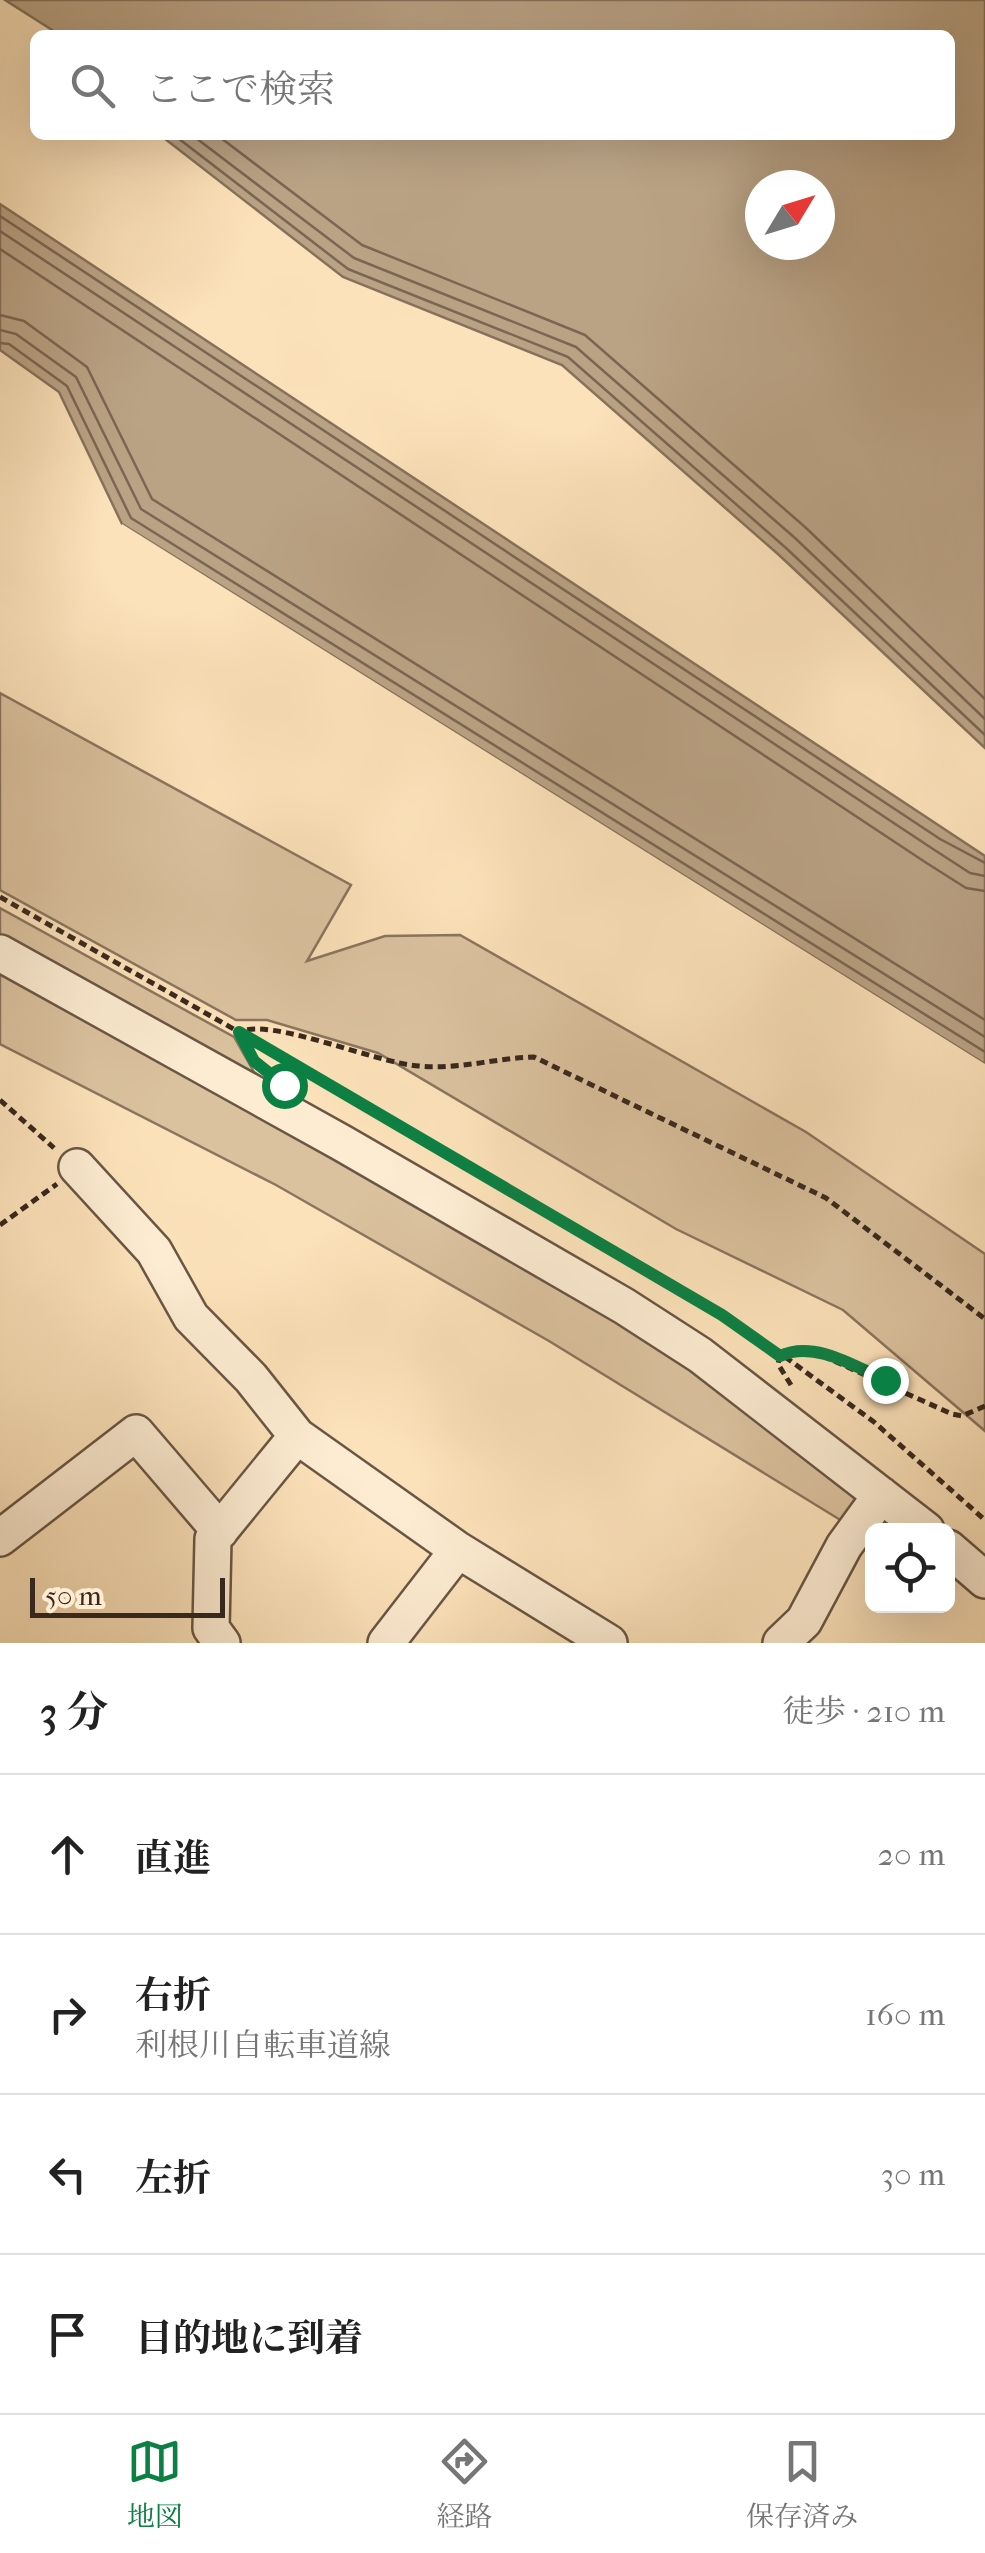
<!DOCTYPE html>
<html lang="ja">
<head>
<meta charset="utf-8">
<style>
  body { margin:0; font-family:"IM FELL French Canon","Noto Serif JP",serif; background:#f2f2f2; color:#222 }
  .controls { position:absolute; right:30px; bottom:30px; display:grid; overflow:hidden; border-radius:15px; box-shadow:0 10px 40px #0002 }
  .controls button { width:90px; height:90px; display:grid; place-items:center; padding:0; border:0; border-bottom:2px solid #e0e0e0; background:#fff; color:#222; font:50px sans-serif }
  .compass { position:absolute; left:745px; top:170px; width:90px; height:90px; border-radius:50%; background:#fff; box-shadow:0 10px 40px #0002; rotate:52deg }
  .scale { position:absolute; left:30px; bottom:25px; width:195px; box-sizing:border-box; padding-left:10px; border:5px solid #39281e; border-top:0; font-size:28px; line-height:35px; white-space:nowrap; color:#39281e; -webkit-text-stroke:8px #fdecd2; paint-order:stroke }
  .stop { position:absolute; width:30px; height:30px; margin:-22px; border:8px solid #0b8043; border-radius:50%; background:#fff }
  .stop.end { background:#0b8043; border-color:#fff; box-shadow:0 2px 10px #0008 }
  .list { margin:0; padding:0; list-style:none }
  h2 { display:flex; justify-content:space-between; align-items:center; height:130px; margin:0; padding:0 40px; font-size:42px }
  h2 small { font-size:32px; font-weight:400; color:#767676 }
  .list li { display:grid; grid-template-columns:65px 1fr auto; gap:30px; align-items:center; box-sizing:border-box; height:160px; padding:0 40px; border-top:2px solid #e0e0e0 }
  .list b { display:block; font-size:38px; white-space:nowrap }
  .list p { margin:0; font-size:32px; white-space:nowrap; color:#767676 }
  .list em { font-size:32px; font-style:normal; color:#767676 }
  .icon { flex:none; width:55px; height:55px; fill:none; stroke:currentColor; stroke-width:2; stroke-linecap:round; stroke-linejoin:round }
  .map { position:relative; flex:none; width:985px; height:1643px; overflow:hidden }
  .search { position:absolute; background:#fff; box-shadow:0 10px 40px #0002; left:30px; right:30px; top:30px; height:110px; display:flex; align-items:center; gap:25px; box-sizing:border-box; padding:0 35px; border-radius:15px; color:#767676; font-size:38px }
  .sheet { height:770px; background:#fff }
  nav { display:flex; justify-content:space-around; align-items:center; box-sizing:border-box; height:140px; border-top:2px solid #e0e0e0; background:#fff; font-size:28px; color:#767676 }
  nav a { display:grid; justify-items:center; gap:5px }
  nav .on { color:#0b8043 }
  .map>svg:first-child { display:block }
  .green { fill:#dbc29f; stroke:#8a755e; stroke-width:2.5 }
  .water { fill:#baa385; stroke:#86725c; stroke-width:2.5; fill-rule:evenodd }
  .pier { fill:#fce2ba }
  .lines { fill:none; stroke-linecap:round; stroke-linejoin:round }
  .shore { stroke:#7a6652; stroke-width:2.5 }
  .minor-casing { stroke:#6a5645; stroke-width:40 }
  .path { stroke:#39281e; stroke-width:5; stroke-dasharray:8 5; stroke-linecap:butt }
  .minor { stroke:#fdecd2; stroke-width:35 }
  .route { stroke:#0b8043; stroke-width:12 }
</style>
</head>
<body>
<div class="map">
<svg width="985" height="1643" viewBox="0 0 985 1643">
  <rect width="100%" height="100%" fill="#fce2ba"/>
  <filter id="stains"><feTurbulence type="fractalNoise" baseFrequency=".002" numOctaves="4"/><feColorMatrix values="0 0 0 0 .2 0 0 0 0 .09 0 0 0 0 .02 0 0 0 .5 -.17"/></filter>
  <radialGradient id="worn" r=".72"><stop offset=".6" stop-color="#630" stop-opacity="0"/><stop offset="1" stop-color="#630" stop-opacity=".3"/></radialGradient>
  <path class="green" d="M 0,693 L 351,885 L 307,961 L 385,936 L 460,935 L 806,1132 L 985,1254 L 985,1431 L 843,1310 L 676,1229 L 378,1053 L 267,1020 L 236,1020 L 0,890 Z
    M 0,908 L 234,1037 L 254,1072 L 300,1104 L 0,937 Z
    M 0,964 L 607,1304 L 856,1490 L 856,1505 L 842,1521 L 549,1341 L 276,1185 L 0,1044 Z"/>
  <path class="water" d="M 5,0 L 985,0 L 985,748 L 779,555 L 562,365 L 343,277 L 160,135 L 950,135 L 950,35 L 60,35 ZM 760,185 L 820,185 L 820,245 L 760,245 Z
    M 0,204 L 985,856 L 985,1064 L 122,524 L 59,392 L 0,350 Z"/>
  <path class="pier" d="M 122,524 L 985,1064 L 985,1069 L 120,528 Z"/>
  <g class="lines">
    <path class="shore" d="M 174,135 L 348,269 L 568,357 L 786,548 L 985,735
      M 192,135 L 354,258 L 576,347 L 795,538 L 985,719
      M 217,135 L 362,245 L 585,335 L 805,527 L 985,699
      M 0,216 L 940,839 L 985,863
      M 0,231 L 933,849 L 970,873 L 985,876
      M 0,249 L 925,862 L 966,888 L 985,891
      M 0,315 L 24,321 L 87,367 L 152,499 L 985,1020
      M 0,330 L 16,334 L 76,377 L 141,509 L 985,1037
      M 0,343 L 9,344 L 67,386 L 131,518 L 985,1052"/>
    <defs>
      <path id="minor" d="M 0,953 L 342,1143 L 624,1306 L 700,1355 L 926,1530
        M 77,1167 L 154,1251 L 191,1317 L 251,1378 L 297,1436 L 458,1550 L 609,1643
        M 0,1538 L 136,1433 L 220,1531
        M 948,1548 L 985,1580
        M 222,1643 L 211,1628 L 213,1539 L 297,1436
        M 386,1643 L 458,1550
        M 781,1643 L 804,1621 L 844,1546 L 881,1495"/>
    </defs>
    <use href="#minor" class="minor-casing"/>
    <path class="path" d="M 0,897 L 239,1032 L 762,1340 L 874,1422 L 985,1520
      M 253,1059 L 239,1032 C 271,1017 375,1063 419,1066 C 459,1070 495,1058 534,1057 L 826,1198 L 985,1319
      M 0,1100 L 54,1148
      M 0,1225 L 57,1184
      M 791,1385 L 778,1364 L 780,1356 L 792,1350 L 814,1352 L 952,1414 L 962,1416 L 985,1406"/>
    <use href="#minor" class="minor"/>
  </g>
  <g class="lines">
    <path class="route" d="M 284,1085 L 254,1061 L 239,1032 L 722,1315 L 780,1356 C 814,1340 854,1366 885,1380"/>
  </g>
  <rect width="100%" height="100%" filter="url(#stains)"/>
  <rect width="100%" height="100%" fill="url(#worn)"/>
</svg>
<div class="controls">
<button><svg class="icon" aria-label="locate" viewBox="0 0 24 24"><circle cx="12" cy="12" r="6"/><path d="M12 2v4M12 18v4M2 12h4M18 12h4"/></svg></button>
</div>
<svg class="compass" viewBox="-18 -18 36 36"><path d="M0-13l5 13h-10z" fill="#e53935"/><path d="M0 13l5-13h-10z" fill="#767676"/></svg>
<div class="scale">50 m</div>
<div class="stop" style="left:284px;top:1085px"></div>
<div class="stop end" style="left:885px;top:1380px"></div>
<div class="search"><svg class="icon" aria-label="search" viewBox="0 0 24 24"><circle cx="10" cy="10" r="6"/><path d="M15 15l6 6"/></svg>ここで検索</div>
</div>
<section class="sheet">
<h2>3 分<small>徒歩 · 210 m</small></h2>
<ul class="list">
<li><svg class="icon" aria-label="ahead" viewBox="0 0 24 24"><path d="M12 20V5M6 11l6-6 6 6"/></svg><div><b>直進</b></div><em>20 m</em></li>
<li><svg class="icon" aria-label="right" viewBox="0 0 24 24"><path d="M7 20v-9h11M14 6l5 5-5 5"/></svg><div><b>右折</b><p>利根川自転車道線</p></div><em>160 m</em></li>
<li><svg class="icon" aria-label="left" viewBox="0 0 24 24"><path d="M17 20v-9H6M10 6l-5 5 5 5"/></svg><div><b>左折</b></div><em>30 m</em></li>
<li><svg class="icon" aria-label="arrive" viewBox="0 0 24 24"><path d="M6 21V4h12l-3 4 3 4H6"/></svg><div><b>目的地に到着</b></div></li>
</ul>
</section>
<nav>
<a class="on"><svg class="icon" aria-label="map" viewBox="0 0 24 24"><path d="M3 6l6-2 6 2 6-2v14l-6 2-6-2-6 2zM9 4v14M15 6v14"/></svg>地図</a>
<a><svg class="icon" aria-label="directions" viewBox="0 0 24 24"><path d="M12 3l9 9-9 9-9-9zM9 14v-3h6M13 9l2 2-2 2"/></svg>経路</a>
<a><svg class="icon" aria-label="saved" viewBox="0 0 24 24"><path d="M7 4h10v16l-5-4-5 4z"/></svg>保存済み</a>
</nav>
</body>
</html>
